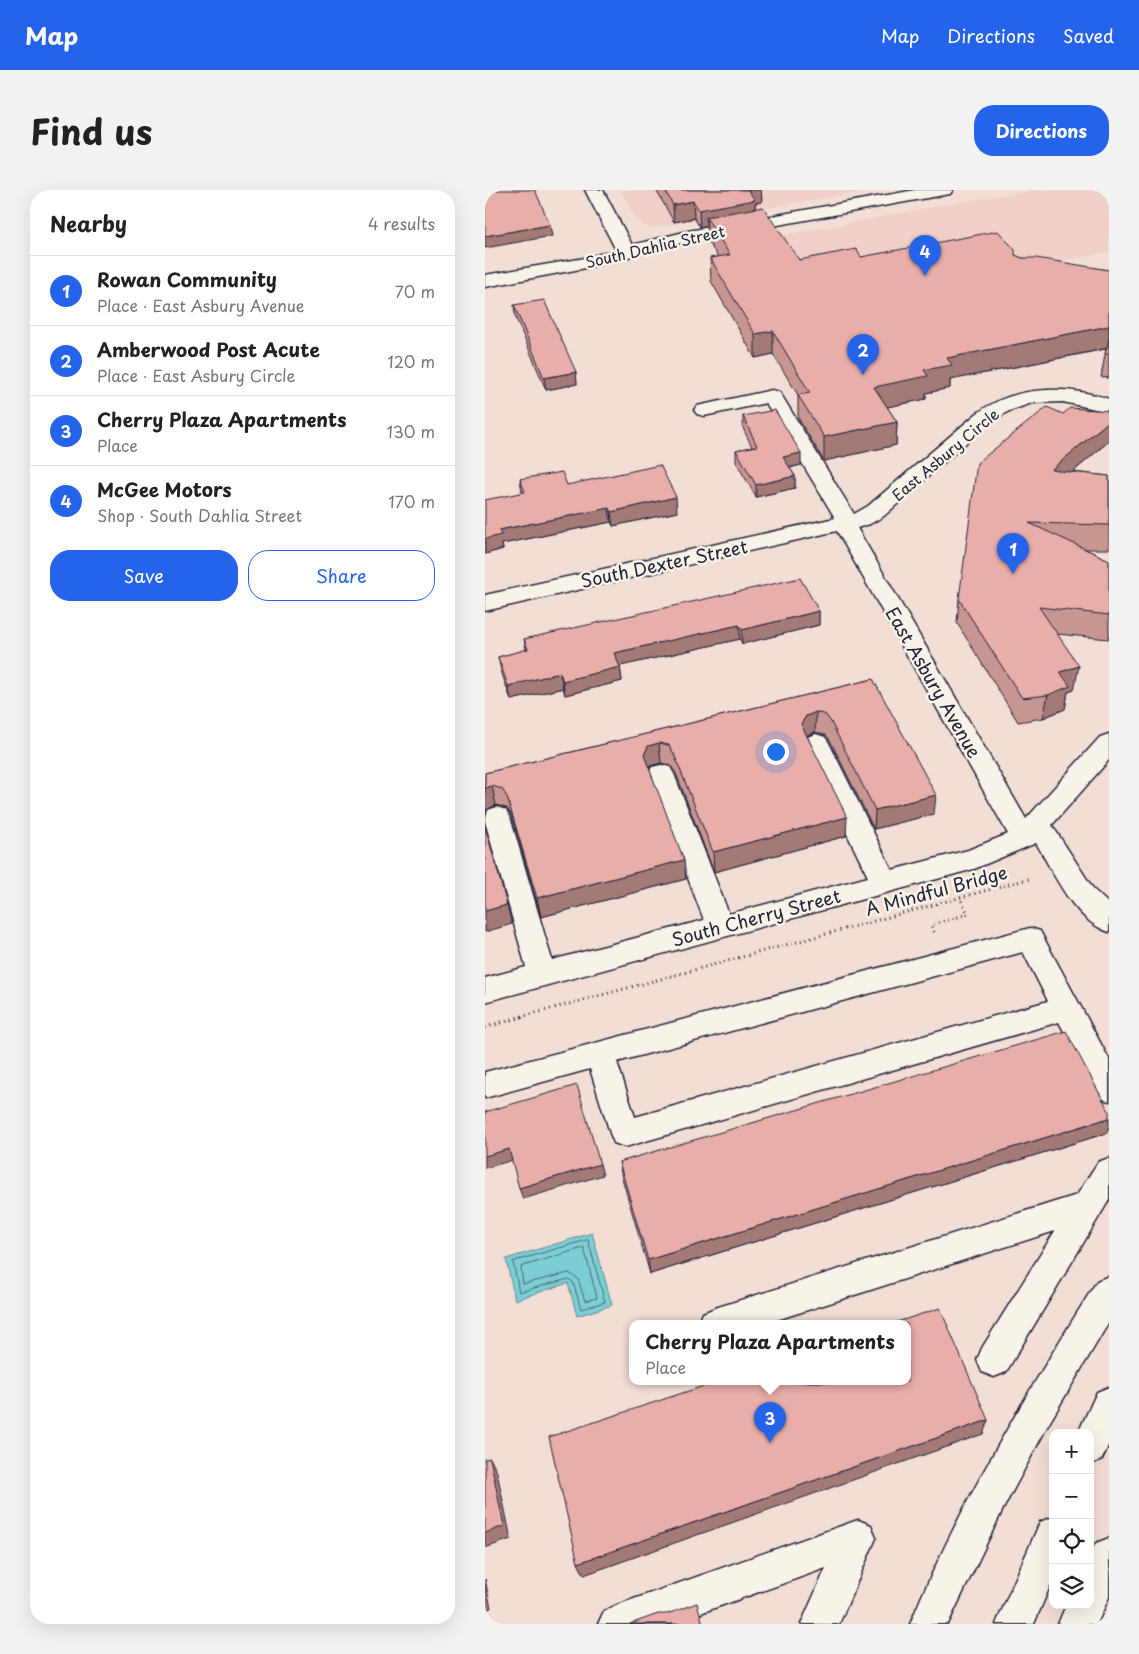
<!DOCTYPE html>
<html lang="en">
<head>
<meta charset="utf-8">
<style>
  body { margin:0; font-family:"Playpen Sans",sans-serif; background:#f2f2f2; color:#222 }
  .controls { position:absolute; right:15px; bottom:15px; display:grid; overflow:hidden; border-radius:10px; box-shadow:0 5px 20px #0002 }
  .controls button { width:45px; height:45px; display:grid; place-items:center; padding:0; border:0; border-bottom:1px solid #e0e0e0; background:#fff; color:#222; font:25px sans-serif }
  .you { position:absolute; left:290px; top:561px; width:18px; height:18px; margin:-12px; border:4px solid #fff; border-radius:50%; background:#1a73e8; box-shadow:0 0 0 8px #1a73e833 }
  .badge { display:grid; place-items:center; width:32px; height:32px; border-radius:50%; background:#2563eb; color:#fff; font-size:16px; font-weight:700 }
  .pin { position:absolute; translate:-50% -41px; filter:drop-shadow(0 1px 2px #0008) }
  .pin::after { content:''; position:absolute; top:26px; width:18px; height:15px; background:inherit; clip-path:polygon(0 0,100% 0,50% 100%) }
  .popup { position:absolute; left:144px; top:1130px; width:282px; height:65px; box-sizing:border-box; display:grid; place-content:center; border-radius:10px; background:#fff; filter:drop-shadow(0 1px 4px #0005); font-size:16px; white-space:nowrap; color:#767676 }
  .popup b { font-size:19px; color:#222 }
  .popup::after { content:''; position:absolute; left:50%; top:100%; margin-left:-10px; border:10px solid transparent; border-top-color:#fff }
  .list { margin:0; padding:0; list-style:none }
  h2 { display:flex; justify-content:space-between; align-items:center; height:65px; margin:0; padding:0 20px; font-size:21px }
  h2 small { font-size:16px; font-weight:400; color:#767676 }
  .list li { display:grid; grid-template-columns:32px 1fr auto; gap:15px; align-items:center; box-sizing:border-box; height:70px; padding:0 20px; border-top:1px solid #e0e0e0 }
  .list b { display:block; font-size:19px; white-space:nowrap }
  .list p { margin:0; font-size:16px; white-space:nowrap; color:#767676 }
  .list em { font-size:16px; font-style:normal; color:#767676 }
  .actions { display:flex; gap:10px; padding:15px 20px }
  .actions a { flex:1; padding:11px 0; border:1px solid #2563eb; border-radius:20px; text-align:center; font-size:18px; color:#2563eb }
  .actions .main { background:#2563eb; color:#fff }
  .icon { flex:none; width:28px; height:28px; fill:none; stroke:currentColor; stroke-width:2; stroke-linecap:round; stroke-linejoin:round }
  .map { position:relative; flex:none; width:624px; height:1434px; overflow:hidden; border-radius:20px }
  header { display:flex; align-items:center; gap:30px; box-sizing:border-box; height:70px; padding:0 25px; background:#2563eb; color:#fff }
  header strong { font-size:24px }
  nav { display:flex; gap:28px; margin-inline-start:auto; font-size:18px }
  .intro { display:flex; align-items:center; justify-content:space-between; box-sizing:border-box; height:120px; padding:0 30px }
  h1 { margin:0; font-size:35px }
  .button { padding:12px 22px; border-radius:20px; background:#2563eb; color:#fff; font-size:18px; font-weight:700 }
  main { display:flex; gap:30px; padding:0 30px }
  aside { flex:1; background:#fff; border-radius:20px; box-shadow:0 5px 20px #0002 }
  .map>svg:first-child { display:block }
  .built { fill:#f0d0c8 }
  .water { fill:#7dced4; stroke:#598997 }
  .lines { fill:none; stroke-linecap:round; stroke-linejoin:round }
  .shore { stroke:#466778; stroke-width:1 }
  .minor-casing { stroke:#22223b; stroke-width:3 }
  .highway-casing { stroke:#22223b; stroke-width:3 }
  .path-far1 { stroke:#22223b; stroke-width:3; stroke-dasharray:1 4; stroke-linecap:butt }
  .path { stroke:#22223b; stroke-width:4; stroke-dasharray:1 4.5; stroke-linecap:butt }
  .minor { fill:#f7f3e8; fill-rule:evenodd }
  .highway { fill:#f7f3e8; fill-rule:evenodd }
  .wall { fill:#c89691; stroke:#22223b }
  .shaded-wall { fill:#a37a76; stroke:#22223b }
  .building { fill:#e9aea9; stroke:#22223b }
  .labels { text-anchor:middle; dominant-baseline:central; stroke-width:5; stroke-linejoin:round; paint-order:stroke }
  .far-street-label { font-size:15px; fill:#22223b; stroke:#f7f3e8 }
  .street-label { font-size:18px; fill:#22223b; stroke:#f7f3e8 }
</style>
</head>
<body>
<header>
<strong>Map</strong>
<nav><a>Map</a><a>Directions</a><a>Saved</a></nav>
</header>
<div class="intro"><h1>Find us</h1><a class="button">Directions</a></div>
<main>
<aside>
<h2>Nearby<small>4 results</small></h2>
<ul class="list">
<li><span class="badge">1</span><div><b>Rowan Community</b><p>Place · East Asbury Avenue</p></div><em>70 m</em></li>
<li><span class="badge">2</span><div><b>Amberwood Post Acute</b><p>Place · East Asbury Circle</p></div><em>120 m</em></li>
<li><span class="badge">3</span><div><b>Cherry Plaza Apartments</b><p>Place</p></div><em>130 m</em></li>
<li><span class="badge">4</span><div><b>McGee Motors</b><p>Shop · South Dahlia Street</p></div><em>170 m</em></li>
</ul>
<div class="actions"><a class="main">Save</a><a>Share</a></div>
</aside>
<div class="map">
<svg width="624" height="1434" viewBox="0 0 624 1434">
  <rect width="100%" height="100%" fill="#f3ded5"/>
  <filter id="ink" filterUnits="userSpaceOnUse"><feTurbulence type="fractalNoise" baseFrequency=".02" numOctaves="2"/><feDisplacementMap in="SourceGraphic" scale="10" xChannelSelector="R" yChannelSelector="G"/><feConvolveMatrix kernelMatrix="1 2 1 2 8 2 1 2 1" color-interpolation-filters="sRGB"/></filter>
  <g filter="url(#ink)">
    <path class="built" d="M 135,0 L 389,0 L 164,38 L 153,33 Z
      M 554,0 L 624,0 L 624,62 L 331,119 L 284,48 L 480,11 Z"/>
    <path class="water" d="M 107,1043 L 127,1115 L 92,1126 L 83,1093 L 30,1110 L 21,1069 Z"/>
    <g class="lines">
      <path class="shore" d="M 103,1050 L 120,1112 L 96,1119 L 88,1092 L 83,1089 L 34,1102 L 28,1072 Z
        M 99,1058 L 112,1108 L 100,1111 L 93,1089 L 84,1083 L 38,1094 L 36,1077 Z"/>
      <defs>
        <path id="minor" d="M 100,0 L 118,0 L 147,55 L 203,41 L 430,0 L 468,0 L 465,4 L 459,5 L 204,51 L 101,78 L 0,97 L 0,85 L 100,68 L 131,60 Z
          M 287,200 L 294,202 L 297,206 L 369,324 L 383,316 L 491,224 C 529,195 581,195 624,209 L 624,222 L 578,212 L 547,213 L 524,221 L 500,236 L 399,326 L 385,334 L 372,338 L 541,629 L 615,547 L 624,544 L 624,570 L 567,635 L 609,700 L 624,714 L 624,742 C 588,730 569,683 551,653 L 489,679 L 0,812 L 0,788 L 41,777 L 0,631 L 3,620 L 12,617 L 21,620 L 25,627 L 67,770 L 219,730 L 163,584 L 167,577 L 176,575 L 185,577 L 189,584 L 244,724 L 383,687 L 318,553 L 322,547 L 331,544 L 340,547 L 344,553 L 407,680 L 483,660 L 523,644 L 352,341 L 0,421 L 0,405 L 350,328 L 281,213 L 219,226 L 212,224 L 209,220 L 212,216 Z
          M 545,738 L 555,741 L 624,869 L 624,911 L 613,907 L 574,832 L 140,957 L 129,953 L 125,943 L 105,879 L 0,908 L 0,882 ZM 538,762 L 563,811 L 150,927 L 132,872 Z
          M 624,968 L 624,1010 L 521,1182 L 509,1187 L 497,1182 L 492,1170 L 497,1158 L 570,1041 L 279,1134 L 213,1134 L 218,1123 L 230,1118 L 592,1005 L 613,972 Z
          M 373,1330 L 386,1335 L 391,1348 L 354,1434 L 316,1434 L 341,1378 L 185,1434 L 113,1434 L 119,1421 L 132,1415 Z"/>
        <path id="highway" d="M 624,1086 L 624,1132 L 563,1235 L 518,1319 L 463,1434 L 425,1434 C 475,1313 543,1201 612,1091 Z
          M 624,1197 L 624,1254 L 617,1269 L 605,1275 L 605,1243 L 593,1243 L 612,1202 Z
          M 568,1327 L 568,1389 L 549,1434 L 511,1434 L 555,1332 Z
          M 624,1348 L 624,1407 L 612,1434 L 573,1434 L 581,1415 L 605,1415 L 605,1365 L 611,1353 Z"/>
      </defs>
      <use href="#minor" class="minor-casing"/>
      <use href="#highway" class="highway-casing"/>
      <path class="path-far1" d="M 449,742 L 446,735 L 483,724 L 475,708
        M 36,827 L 547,688"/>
      <path class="path" d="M 0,837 L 40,826"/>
      <use href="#minor" class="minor"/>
      <use href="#highway" class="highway"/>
    </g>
    <path class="wall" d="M 171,0 L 276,0 L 277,12 L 270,13 L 270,18 L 314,70 L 376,67 L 530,65 L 537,68 L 624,80 L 624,188 L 616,187 L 621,159 L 465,190 L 465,198 L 441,203 L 441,209 L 402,217 L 412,232 L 411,255 L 339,271 L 313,228 L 313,205 L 288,164 L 270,168 L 226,91 L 225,68 L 233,67 L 222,50 L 222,36 L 215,37 L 209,28 L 189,32 Z
      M 29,115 L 91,182 L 92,194 L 61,200 L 30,126 Z
      M 624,221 L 624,251 L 588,282 L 624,286 L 624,359 L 600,359 L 624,370 L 624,449 L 572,444 L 589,500 L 583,502 L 580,519 L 558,528 L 533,532 L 472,433 L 474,409 L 578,224 Z
      M 258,226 L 316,275 L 305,278 L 310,286 L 310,298 L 271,307 L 251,272 L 251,260 L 267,257 L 258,238 Z
      M 35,289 L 82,295 L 192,322 L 128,336 L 126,332 L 17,354 L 18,359 L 0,364 L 37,302 Z
      M 334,421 L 334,435 L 257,454 L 255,449 L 135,476 L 137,491 L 80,505 L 78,498 L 26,510 L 16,481 L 13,467 L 41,460 L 39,449 Z
      M 388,489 L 449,624 L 389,639 L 346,552 L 341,545 L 330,542 L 322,545 L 361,646 L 229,682 L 191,583 L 185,575 L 176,573 L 165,576 L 164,578 L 201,689 L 56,727 L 27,626 L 22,618 L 11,615 L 1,620 L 0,624 L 0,583 Z
      M 622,943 L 165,1084 L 137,988 L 134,972 Z"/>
    <path class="shaded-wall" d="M 261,0 L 276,0 L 277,12 L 270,13 L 270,27 L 221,27 L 222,36 L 215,37 L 214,20 Z
      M 208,11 L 209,28 L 189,32 L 188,15 Z
      M 65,35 L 67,46 L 0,58 L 0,46 Z
      M 624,136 L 624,158 L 465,190 L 465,198 L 441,203 L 441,209 L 388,220 L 389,197 L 439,180 L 462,168 Z
      M 288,141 L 288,164 L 270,168 L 270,144 Z
      M 91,182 L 92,194 L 61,200 L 59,188 Z
      M 624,231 L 624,251 L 562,304 L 566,280 Z
      M 412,232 L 411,255 L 339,271 L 339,247 Z
      M 316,263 L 316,275 L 298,279 L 298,267 Z
      M 310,286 L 310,298 L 271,307 L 271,295 Z
      M 191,307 L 192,322 L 128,336 L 126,322 Z
      M 124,318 L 126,332 L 17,354 L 18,359 L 0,364 L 0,349 L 14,340 Z
      M 334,421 L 334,435 L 257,454 L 257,440 Z
      M 254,435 L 255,449 L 131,477 L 129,463 Z
      M 594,476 L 589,500 L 583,502 L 580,519 L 558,528 L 563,505 L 575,482 Z
      M 135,477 L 137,491 L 80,505 L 78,491 Z
      M 75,483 L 78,498 L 26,510 L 23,496 Z
      M 331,522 L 330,542 L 320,546 L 316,534 L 321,526 Z
      M 174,553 L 176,573 L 165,576 L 161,585 L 159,565 L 163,556 Z
      M 7,596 L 11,615 L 1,620 L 0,624 L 0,598 Z
      M 451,605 L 449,624 L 389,639 L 390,620 Z
      M 362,627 L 361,646 L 229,682 L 228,662 Z
      M 199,670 L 201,689 L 56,727 L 52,708 Z
      M 22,715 L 27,734 L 0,742 L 0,721 Z
      M 624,928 L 624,936 L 622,943 L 165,1084 L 163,1070 Z
      M 24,959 L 28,970 L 0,978 L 0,966 Z
      M 115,974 L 118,985 L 38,1009 L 34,998 Z
      M 503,1230 L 498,1244 L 99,1385 L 93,1373 Z
      M 5,1268 L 12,1282 L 26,1349 L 0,1358 L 0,1343 Z
      M 0,1389 L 6,1418 L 0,1420 Z"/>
    <path class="building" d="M 0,0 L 50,0 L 65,35 L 0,46 Z
      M 180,0 L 263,0 L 270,10 L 214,20 L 208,11 L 188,15 Z
      M 278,17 L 314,70 L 371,59 L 376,67 L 513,41 L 530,60 L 530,65 L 537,68 L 551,68 L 624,80 L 624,136 L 462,168 L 467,175 L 439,180 L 443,186 L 389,197 L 412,232 L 339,247 L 313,205 L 325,203 L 288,141 L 270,144 L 225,68 L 245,65 L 221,27 Z
      M 59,110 L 91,182 L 59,188 L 29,115 Z
      M 624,150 L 624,164 L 620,164 Z
      M 562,217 L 578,224 L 585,218 L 624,221 L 624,231 L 566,280 L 624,286 L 624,335 L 544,333 L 624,370 L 624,425 L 554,417 L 594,476 L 575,482 L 585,496 L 563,505 L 537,508 L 474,409 L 492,273 Z
      M 290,220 L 316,263 L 298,267 L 310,286 L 271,295 L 251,260 L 272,256 L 258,226 Z
      M 175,275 L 191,307 L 126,322 L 124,318 L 14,340 L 16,345 L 0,349 L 0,310 L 40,302 L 35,289 L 77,282 L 82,295 Z
      M 315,388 L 334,421 L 257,440 L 254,435 L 129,463 L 135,477 L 78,491 L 75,483 L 23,496 L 13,467 L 43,459 L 39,449 Z
      M 388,489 L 451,605 L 390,620 L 346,532 L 341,525 L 331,522 L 321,526 L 316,534 L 362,627 L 228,662 L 189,564 L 184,555 L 174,553 L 163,556 L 159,565 L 199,670 L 52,708 L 22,607 L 17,599 L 7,596 L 0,598 L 0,583 Z
      M 0,636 L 22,715 L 0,721 Z
      M 581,841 L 624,921 L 624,928 L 163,1070 L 134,972 Z
      M 92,895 L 115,974 L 34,998 L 24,959 L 0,966 L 0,922 Z
      M 455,1118 L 503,1230 L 93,1373 L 64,1247 L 231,1192 L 422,1192 L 422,1134 L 406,1134 Z
      M 5,1268 L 19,1336 L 0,1343 L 0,1269 Z
      M 212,1413 L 218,1434 L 145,1434 L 173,1424 L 182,1424 Z"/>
  </g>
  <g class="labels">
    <g class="far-street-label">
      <text transform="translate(170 56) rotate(-13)">South Dahlia Street</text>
      <text transform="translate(460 264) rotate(-40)">East Asbury Circle</text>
    </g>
    <g class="street-label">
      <text transform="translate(179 373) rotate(-12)">South Dexter Street</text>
      <text transform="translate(449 492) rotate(60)">East Asbury Avenue</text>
      <text transform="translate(451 700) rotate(-15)">A Mindful Bridge</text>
      <text transform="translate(271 727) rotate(-15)">South Cherry Street</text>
    </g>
  </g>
</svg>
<div class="controls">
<button>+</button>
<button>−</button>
<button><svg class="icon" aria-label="locate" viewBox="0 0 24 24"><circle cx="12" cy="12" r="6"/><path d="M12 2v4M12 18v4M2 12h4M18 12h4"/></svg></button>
<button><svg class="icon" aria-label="layers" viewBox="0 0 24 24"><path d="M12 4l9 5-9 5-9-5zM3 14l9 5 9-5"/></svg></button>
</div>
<div class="you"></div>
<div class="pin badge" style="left:528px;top:384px">1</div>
<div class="pin badge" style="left:378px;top:185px">2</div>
<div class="pin badge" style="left:285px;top:1253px">3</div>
<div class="popup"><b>Cherry Plaza Apartments</b>Place</div>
<div class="pin badge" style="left:440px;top:86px">4</div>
</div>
</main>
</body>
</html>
